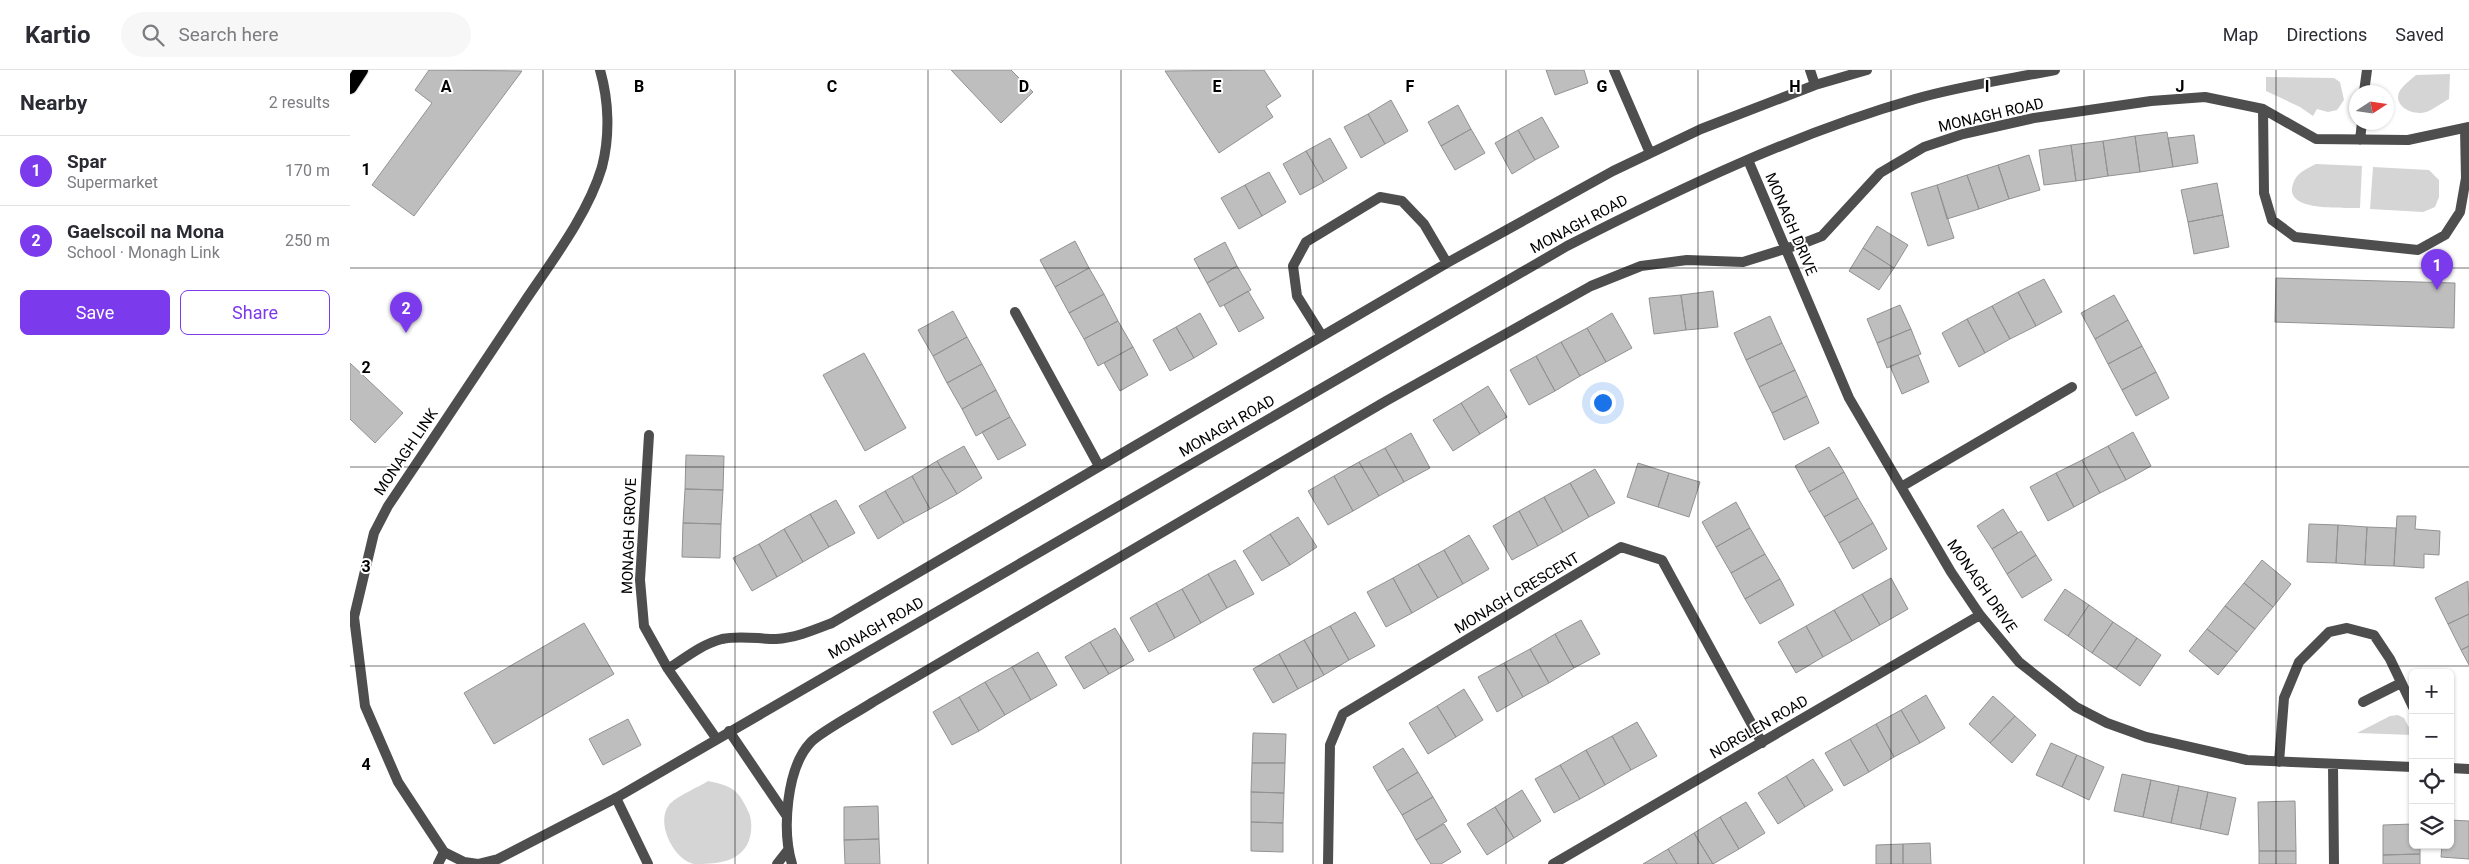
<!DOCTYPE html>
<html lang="en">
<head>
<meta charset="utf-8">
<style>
  body { margin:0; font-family:Roboto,sans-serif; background:#f7f7f7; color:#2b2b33 }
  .controls { position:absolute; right:15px; bottom:15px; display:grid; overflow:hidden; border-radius:8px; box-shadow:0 1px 4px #0004 }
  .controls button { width:45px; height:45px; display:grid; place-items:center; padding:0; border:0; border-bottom:1px solid #e1e1e2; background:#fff; color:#2b2b33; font:25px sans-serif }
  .compass { position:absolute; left:1999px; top:15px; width:45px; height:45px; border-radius:50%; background:#fff; box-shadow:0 1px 4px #0004; rotate:78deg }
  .you { position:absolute; left:1252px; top:332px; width:18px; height:18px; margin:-12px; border:4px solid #fff; border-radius:50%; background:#1a73e8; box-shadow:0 0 0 8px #1a73e833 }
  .badge { display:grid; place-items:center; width:32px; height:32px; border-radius:50%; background:#7c3aed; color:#fff; font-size:16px; font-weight:700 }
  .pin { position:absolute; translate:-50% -41px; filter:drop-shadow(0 1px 2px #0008) }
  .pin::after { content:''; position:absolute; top:26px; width:18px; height:15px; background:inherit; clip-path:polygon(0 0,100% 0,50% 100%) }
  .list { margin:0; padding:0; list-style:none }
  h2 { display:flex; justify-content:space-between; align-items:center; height:65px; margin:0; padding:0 20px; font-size:21px }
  h2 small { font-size:16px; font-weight:400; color:#7c7c81 }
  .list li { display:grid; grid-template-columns:32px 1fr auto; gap:15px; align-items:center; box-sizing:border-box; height:70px; padding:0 20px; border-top:1px solid #e1e1e2 }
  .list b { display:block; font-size:19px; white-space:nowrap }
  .list p { margin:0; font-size:16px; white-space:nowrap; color:#7c7c81 }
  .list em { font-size:16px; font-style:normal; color:#7c7c81 }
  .actions { display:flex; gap:10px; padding:15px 20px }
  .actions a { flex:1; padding:11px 0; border:1px solid #7c3aed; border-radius:8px; text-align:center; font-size:18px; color:#7c3aed }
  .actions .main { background:#7c3aed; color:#fff }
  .icon { flex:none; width:28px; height:28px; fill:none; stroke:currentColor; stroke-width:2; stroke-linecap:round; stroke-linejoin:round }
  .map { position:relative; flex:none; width:2119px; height:794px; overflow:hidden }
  header { display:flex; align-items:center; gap:30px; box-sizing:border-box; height:70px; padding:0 25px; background:#fff; border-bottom:1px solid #e1e1e2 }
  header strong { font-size:24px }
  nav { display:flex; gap:28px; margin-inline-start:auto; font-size:18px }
  .search { width:350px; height:45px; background:#f7f7f7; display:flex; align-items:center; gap:12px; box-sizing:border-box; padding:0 18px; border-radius:28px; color:#7c7c81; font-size:19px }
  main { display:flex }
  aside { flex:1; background:#fff }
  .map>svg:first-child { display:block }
  .green { fill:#d5d5d5 }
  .building { fill:#bebebe; stroke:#929292 }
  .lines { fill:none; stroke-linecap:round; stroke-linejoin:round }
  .trunk-casing { stroke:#dbdbdb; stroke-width:16 }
  .minor { stroke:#4e4e4e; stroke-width:10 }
  .tertiary { stroke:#4e4e4e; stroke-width:10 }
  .trunk { stroke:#000; stroke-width:14 }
  .grid { fill:none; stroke:#000; stroke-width:1; stroke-opacity:0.55 }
  .labels { text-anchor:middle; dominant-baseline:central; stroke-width:4; stroke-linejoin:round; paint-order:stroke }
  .street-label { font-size:15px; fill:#000; stroke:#fff }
  .grid-label { font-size:16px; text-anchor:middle; font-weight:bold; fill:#000; stroke:#fff; stroke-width:4; stroke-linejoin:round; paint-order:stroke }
</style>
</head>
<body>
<header>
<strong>Kartio</strong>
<div class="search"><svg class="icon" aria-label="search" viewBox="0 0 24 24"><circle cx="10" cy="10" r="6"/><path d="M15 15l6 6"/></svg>Search here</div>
<nav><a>Map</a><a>Directions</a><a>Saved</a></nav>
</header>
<main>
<aside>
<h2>Nearby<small>2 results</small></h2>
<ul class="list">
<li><span class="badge">1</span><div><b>Spar</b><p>Supermarket</p></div><em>170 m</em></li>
<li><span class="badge">2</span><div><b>Gaelscoil na Mona</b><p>School · Monagh Link</p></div><em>250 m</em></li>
</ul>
<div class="actions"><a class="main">Save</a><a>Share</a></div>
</aside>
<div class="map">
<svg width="2119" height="794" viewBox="0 0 2119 794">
  <rect width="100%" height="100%" fill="#fff"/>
  <path class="green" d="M 2100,4 L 2099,29 C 2091,33 2079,43 2071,43 C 2058,44 2041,33 2051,19 C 2055,14 2061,9 2066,5 Z
    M 1916,7 L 1984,8 L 1990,12 L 1994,30 L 1987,40 L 1978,42 L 1967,39 L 1963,46 L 1950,37 L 1916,21 Z
    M 1966,94 L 2012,96 L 2010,138 C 1992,137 1933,142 1943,114 C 1946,103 1956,99 1966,94 Z
    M 2023,97 L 2079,100 L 2089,110 L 2089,127 L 2085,137 L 2073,142 L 2020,139 Z
    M 2048,645 L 2054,648 L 2063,665 L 2007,663 L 2040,646 Z
    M 358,711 C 382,716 388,719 398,741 C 403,750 402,766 397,775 C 386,793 366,794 344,794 C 324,790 305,753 319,735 C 325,727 349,717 358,711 Z"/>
  <path class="building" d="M 79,0 L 172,1 L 64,146 L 22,115 L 82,33 L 65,20 Z
    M 601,0 L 661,0 L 683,22 L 651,53 Z
    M 914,0 L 931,26 L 916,36 L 923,47 L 869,83 L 815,1 Z
    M 1196,0 L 1234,0 L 1238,13 L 1205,25 Z
    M 1041,30 L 1058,61 L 1035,74 L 1018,44 Z
    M 1108,35 L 1121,59 L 1091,76 L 1078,52 Z
    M 1018,44 L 1035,74 L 1011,88 L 994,57 Z
    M 1192,47 L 1209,77 L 1185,90 L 1168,60 Z
    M 1121,59 L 1135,83 L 1105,100 L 1091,76 Z
    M 1168,60 L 1185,90 L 1162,104 L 1145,73 Z
    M 1817,62 L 1823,97 L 1790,102 L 1785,66 Z
    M 1844,65 L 1848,93 L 1823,97 L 1818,68 Z
    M 1785,66 L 1790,102 L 1758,106 L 1753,71 Z
    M 980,68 L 997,98 L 974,112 L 956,81 Z
    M 1753,71 L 1758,106 L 1726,111 L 1721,75 Z
    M 1721,75 L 1726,111 L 1694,115 L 1689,80 Z
    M 956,81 L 974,112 L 950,125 L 933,94 Z
    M 1679,85 L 1690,120 L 1659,129 L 1648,95 Z
    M 1648,95 L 1659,129 L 1629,139 L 1617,105 Z
    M 919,102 L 936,132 L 912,146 L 895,115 Z
    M 1617,105 L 1629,139 L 1597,149 L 1587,115 Z
    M 1867,113 L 1873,145 L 1838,152 L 1831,120 Z
    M 895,115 L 912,146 L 889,159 L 871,128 Z
    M 1587,115 L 1604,168 L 1578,176 L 1561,123 Z
    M 1873,145 L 1879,177 L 1844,184 L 1838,152 Z
    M 1527,156 L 1558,175 L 1544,198 L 1513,178 Z
    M 725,171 L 739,198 L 705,217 L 690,190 Z
    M 875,172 L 887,196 L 857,213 L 844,189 Z
    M 1513,178 L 1544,198 L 1529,220 L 1499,201 Z
    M 887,196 L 901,220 L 870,237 L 857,213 Z
    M 739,198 L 754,224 L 719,243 L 705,217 Z
    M 1926,208 L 2105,213 L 2104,258 L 1925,252 Z
    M 1694,209 L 1712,242 L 1686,256 L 1668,222 Z
    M 898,221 L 914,248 L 889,262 L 874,235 Z
    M 1363,221 L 1368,257 L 1336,260 L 1331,225 Z
    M 1668,222 L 1686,256 L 1660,269 L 1642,236 Z
    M 754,224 L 768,251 L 734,269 L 719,243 Z
    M 1331,225 L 1336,260 L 1304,264 L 1299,228 Z
    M 1764,225 L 1778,250 L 1745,269 L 1731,243 Z
    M 1550,235 L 1561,259 L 1527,273 L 1517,249 Z
    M 1642,236 L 1660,269 L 1635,283 L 1617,249 Z
    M 603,241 L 617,267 L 583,286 L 568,260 Z
    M 850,243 L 867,274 L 844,288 L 826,257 Z
    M 1262,243 L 1282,278 L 1256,292 L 1237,258 Z
    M 1420,246 L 1432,273 L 1396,290 L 1384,263 Z
    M 1617,249 L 1635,283 L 1609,297 L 1592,263 Z
    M 1778,250 L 1792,276 L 1758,294 L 1745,269 Z
    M 768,251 L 783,277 L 748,296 L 734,269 Z
    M 826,257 L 844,288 L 820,301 L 803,270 Z
    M 1237,258 L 1256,292 L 1230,306 L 1211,272 Z
    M 1561,259 L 1571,284 L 1537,298 L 1527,273 Z
    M 617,267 L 632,294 L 597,313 L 583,286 Z
    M 1211,272 L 1230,306 L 1205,321 L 1186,286 Z
    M 1432,273 L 1445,300 L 1409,317 L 1396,290 Z
    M 1792,276 L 1806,302 L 1772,320 L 1758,294 Z
    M 783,277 L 798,305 L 770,321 L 754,293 Z
    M 514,283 L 556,358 L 515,381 L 473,305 Z
    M 1568,285 L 1579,312 L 1552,324 L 1540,296 Z
    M 1186,286 L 1205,321 L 1179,335 L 1160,300 Z
    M 0,293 L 53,343 L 25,373 L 0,349 Z
    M 632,294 L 646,320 L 612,339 L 597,313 Z
    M 1445,300 L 1457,326 L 1422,343 L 1409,317 Z
    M 1806,302 L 1819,328 L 1786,346 L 1772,320 Z
    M 1138,316 L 1157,347 L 1130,364 L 1111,333 Z
    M 646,320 L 660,347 L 626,366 L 612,339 Z
    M 1457,326 L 1469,353 L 1434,370 L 1422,343 Z
    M 1111,333 L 1130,364 L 1103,381 L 1083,350 Z
    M 660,347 L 676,375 L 648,390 L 632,362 Z
    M 1783,362 L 1801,396 L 1776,410 L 1758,376 Z
    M 1061,363 L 1080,398 L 1054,412 L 1035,378 Z
    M 614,376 L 632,408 L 607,424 L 587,391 Z
    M 1758,376 L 1776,410 L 1750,423 L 1732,390 Z
    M 1479,377 L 1494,402 L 1459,422 L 1445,396 Z
    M 1035,378 L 1054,412 L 1029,426 L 1009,392 Z
    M 336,385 L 374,386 L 373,420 L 335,419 Z
    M 1732,390 L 1750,423 L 1724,437 L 1706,403 Z
    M 587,391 L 607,424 L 580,439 L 562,406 Z
    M 1009,392 L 1029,426 L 1003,441 L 984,406 Z
    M 1288,393 L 1319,403 L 1308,437 L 1277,427 Z
    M 1245,399 L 1265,433 L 1239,447 L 1220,413 Z
    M 1494,402 L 1508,428 L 1474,447 L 1459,422 Z
    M 1319,403 L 1350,412 L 1339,447 L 1308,437 Z
    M 1706,403 L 1724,437 L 1698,451 L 1680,417 Z
    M 562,406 L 580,439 L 554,453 L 535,421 Z
    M 984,406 L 1003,441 L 978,455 L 958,421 Z
    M 1220,413 L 1239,447 L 1213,462 L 1194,427 Z
    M 335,419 L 373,420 L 371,454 L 333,453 Z
    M 535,421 L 554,453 L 528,469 L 509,436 Z
    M 1194,427 L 1213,462 L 1188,476 L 1169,441 Z
    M 1508,428 L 1523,453 L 1489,473 L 1474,447 Z
    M 486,430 L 505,463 L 479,477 L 460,444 Z
    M 1386,432 L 1400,458 L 1366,477 L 1352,452 Z
    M 1653,439 L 1668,463 L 1642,479 L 1627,456 Z
    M 1169,441 L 1188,476 L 1162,490 L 1143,456 Z
    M 460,444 L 479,477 L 453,492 L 434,459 Z
    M 2047,446 L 2066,446 L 2065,459 L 2090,461 L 2089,485 L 2074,484 L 2074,498 L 2044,496 Z
    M 948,447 L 967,477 L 940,495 L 920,464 Z
    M 333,453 L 371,454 L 370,488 L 332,487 Z
    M 1523,453 L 1537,479 L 1503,499 L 1489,473 Z
    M 1959,454 L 1988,455 L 1986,493 L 1957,492 Z
    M 1988,455 L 2017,457 L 2015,495 L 1986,493 Z
    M 2017,457 L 2046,458 L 2044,496 L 2015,495 Z
    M 1400,458 L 1415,484 L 1381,503 L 1366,477 Z
    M 434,459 L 453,492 L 427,507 L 409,474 Z
    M 1671,461 L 1686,485 L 1657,504 L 1642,479 Z
    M 920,464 L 940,495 L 912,511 L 893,481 Z
    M 1119,465 L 1139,499 L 1113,514 L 1094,480 Z
    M 409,474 L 427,507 L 402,521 L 383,488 Z
    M 1094,480 L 1113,514 L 1088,528 L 1068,494 Z
    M 1415,484 L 1430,509 L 1395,529 L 1381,503 Z
    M 1686,485 L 1702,510 L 1672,528 L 1657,504 Z
    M 885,490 L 904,524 L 877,538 L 858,504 Z
    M 1912,490 L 1941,514 L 1923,537 L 1894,513 Z
    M 1068,494 L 1088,528 L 1062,543 L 1043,508 Z
    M 858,504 L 877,538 L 851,553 L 832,519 Z
    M 1043,508 L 1062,543 L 1036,557 L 1017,522 Z
    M 1541,508 L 1558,539 L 1530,555 L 1512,524 Z
    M 1430,509 L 1444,535 L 1410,554 L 1395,529 Z
    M 2118,511 L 2119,544 L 2098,554 L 2085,528 Z
    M 1894,513 L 1923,537 L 1905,559 L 1875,536 Z
    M 832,519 L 851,553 L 825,568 L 806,533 Z
    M 1715,519 L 1739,535 L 1718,566 L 1694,550 Z
    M 1512,524 L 1530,555 L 1502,571 L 1484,540 Z
    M 806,533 L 825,568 L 799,582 L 780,548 Z
    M 1739,535 L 1763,552 L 1742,583 L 1718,566 Z
    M 1875,536 L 1905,559 L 1887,582 L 1857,559 Z
    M 1484,540 L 1502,571 L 1473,587 L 1456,556 Z
    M 1005,542 L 1025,576 L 999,590 L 980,556 Z
    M 2119,544 L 2119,576 L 2111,580 L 2098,554 Z
    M 1231,550 L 1250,584 L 1224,598 L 1205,564 Z
    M 1763,552 L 1787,568 L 1766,599 L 1742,583 Z
    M 234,553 L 264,604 L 144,674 L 114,623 Z
    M 980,556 L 999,590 L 974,605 L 954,570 Z
    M 1456,556 L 1473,587 L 1446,603 L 1428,572 Z
    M 765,558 L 784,590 L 759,604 L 740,572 Z
    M 1857,559 L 1887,582 L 1868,605 L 1839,581 Z
    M 1205,564 L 1224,598 L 1199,613 L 1180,579 Z
    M 1787,568 L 1811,585 L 1790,616 L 1766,599 Z
    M 954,570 L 974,605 L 948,619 L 929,584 Z
    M 740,572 L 759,604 L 734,619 L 715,587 Z
    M 2119,576 L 2119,595 L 2111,580 Z
    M 1180,579 L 1199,613 L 1173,627 L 1154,593 Z
    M 688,582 L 707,615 L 681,630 L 662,597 Z
    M 929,584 L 948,619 L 923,633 L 903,599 Z
    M 1154,593 L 1173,627 L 1147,642 L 1128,607 Z
    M 662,597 L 681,630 L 655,645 L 635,612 Z
    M 635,612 L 655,645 L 629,661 L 609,627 Z
    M 1114,619 L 1133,650 L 1106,667 L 1087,636 Z
    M 1576,625 L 1595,658 L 1570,673 L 1551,640 Z
    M 1643,626 L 1665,646 L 1640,673 L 1619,654 Z
    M 609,627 L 629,661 L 602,675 L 583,642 Z
    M 1087,636 L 1106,667 L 1078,684 L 1059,653 Z
    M 1551,640 L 1570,673 L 1544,687 L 1526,654 Z
    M 1665,646 L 1686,665 L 1662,693 L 1640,673 Z
    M 278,649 L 291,675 L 253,695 L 239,669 Z
    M 1287,652 L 1307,686 L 1281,700 L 1262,666 Z
    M 1526,654 L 1544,687 L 1519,702 L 1500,669 Z
    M 903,663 L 936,664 L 935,693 L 902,693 Z
    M 1262,666 L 1281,700 L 1255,715 L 1236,680 Z
    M 1500,669 L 1519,702 L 1494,716 L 1475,683 Z
    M 1701,673 L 1727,685 L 1712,717 L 1686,705 Z
    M 1053,678 L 1068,702 L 1037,721 L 1023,697 Z
    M 1236,680 L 1255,715 L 1230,729 L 1210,695 Z
    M 1727,685 L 1754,697 L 1739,730 L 1712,717 Z
    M 1463,689 L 1483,720 L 1455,737 L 1436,706 Z
    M 902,693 L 935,693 L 934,723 L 901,722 Z
    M 1210,695 L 1230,729 L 1204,743 L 1185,709 Z
    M 1068,702 L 1083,727 L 1052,745 L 1037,721 Z
    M 1772,704 L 1801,710 L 1793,747 L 1764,741 Z
    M 1436,706 L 1455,737 L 1428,754 L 1408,723 Z
    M 1801,710 L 1829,716 L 1821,753 L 1793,747 Z
    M 1829,716 L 1858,722 L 1850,759 L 1821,753 Z
    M 1172,720 L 1191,751 L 1164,768 L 1145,737 Z
    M 901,722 L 934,723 L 933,753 L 901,752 Z
    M 1858,722 L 1886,728 L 1878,765 L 1850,759 Z
    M 1083,727 L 1097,751 L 1066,770 L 1052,745 Z
    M 1945,731 L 1946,781 L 1909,781 L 1908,732 Z
    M 1396,732 L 1415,763 L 1389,779 L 1370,747 Z
    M 528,736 L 529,769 L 494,770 L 494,737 Z
    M 1145,737 L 1164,768 L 1137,785 L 1117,754 Z
    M 1370,747 L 1389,779 L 1363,794 L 1344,763 Z
    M 2100,750 L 2119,751 L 2119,789 L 2091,787 L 2092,775 L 2100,775 Z
    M 901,752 L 933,753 L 933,782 L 901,781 Z
    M 1094,754 L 1111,782 L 1091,794 L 1081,794 L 1066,770 Z
    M 2063,754 L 2063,775 L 2070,775 L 2070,784 L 2033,785 L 2033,755 Z
    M 1344,763 L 1363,794 L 1327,794 L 1318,779 Z
    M 529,769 L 530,794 L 495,794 L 494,770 Z
    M 1580,773 L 1581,794 L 1553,794 L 1553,774 Z
    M 1553,774 L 1553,794 L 1526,794 L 1526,775 Z
    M 1318,779 L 1327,794 L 1293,794 Z
    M 1909,781 L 1946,781 L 1946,794 L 1909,794 Z
    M 2070,784 L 2070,794 L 2033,794 L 2033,785 Z"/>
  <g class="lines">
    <defs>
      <path id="trunk" d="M 0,17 L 11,0"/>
    </defs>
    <use href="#trunk" class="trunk-casing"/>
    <path class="minor" d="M 1264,0 L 1300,83
      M 1460,0 L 1465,15
      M 2014,22 L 2017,0
      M 1913,39 L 1914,123 L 1922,150 L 1945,167 L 2068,180 L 2095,165 L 2110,142 L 2116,108 L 2115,59
      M 2010,70 L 2012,52
      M 1398,90 L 1499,328 L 1601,502 L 1630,545 L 1669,592 L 1726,637 L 1757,653 L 1796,667 L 1897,690 L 2063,697
      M 665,242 L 749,396
      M 972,266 L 947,226 L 943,196 L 956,172 L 1030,127 L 1052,131 L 1074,154 L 1097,193
      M 299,365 L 290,510 L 294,556 L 318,599 L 366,668
      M 1551,417 L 1722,317
      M 318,599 C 335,588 352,574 372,569 C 390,565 408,569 426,569 C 445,568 464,560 482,553 L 1097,193 L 1263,101 L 1351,59 L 1465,15 L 1517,0
      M 2013,632 L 2051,613
      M 379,661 L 436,745
      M 1929,692 L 1934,628 L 1949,592 L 1979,562 L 1997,558 L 2024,565 L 2040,589 L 2063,637
      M 1983,695 L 1984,794
      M 2100,698 L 2119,699
      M 266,728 L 298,794
      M 88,794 L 94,782
      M 427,794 L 438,780
      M 442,794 C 432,761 436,698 461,672 C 472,661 508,642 523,632 L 1036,331 L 1241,216 L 1291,196 L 1337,190 L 1393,192 L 1454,173 L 1472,166 L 1530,103 L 1574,77 L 1613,64 L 1684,48 L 1801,31 L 1855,27 L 1913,39 L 1966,69 L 2058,70 L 2119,57
      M 978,794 L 980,675 L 993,644 L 1271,477 L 1312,490 L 1412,673
      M 1203,794 L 1630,545"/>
    <path class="tertiary" d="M 250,0 C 259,31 260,66 252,97 C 238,144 202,191 175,231 C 129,300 84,368 38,436 L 24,463 L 4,547 L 15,636 L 48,712 L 94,782 L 114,792 L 128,794 L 148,789 L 266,728 L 1217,176 C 1329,119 1443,64 1565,29 C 1610,16 1659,9 1705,0"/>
    <use href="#trunk" class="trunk"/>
  </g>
  <path class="grid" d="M 193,0 L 193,794M 385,0 L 385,794M 578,0 L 578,794M 771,0 L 771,794M 963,0 L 963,794M 1156,0 L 1156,794M 1348,0 L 1348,794M 1541,0 L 1541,794M 1734,0 L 1734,794M 1926,0 L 1926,794M 0,198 L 2119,198M 0,397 L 2119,397M 0,596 L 2119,596"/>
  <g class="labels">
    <g class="street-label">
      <text transform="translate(1641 45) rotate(-13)">MONAGH ROAD</text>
      <text transform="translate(1229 154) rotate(-28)">MONAGH ROAD</text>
      <text transform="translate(1441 154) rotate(67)">MONAGH DRIVE</text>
      <text transform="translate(877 356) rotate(-30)">MONAGH ROAD</text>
      <text transform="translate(56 382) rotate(-56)">MONAGH LINK</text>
      <text transform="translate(279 466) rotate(-88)">MONAGH GROVE</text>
      <text transform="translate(1632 516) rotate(55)">MONAGH DRIVE</text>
      <text transform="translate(1167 523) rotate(-31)">MONAGH CRESCENT</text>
      <text transform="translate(526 558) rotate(-30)">MONAGH ROAD</text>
      <text transform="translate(1409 657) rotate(-30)">NORGLEN ROAD</text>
    </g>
  </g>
  <g class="grid-label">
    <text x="96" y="22">A</text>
    <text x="289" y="22">B</text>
    <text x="482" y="22">C</text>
    <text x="674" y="22">D</text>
    <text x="867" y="22">E</text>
    <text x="1060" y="22">F</text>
    <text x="1252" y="22">G</text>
    <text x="1445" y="22">H</text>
    <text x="1637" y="22">I</text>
    <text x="1830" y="22">J</text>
    <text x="16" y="105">1</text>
    <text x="16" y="303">2</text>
    <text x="16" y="502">3</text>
    <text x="16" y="700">4</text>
  </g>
</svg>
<div class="controls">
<button>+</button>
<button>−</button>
<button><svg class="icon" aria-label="locate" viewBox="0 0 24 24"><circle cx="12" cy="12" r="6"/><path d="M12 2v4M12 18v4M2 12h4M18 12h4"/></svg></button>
<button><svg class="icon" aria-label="layers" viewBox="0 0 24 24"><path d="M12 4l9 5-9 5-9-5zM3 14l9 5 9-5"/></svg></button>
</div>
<svg class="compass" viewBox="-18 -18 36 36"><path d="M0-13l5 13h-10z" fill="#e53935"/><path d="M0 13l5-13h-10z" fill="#7c7c81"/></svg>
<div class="you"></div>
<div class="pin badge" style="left:2087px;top:220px">1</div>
<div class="pin badge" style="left:56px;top:263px">2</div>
</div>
</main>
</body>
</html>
